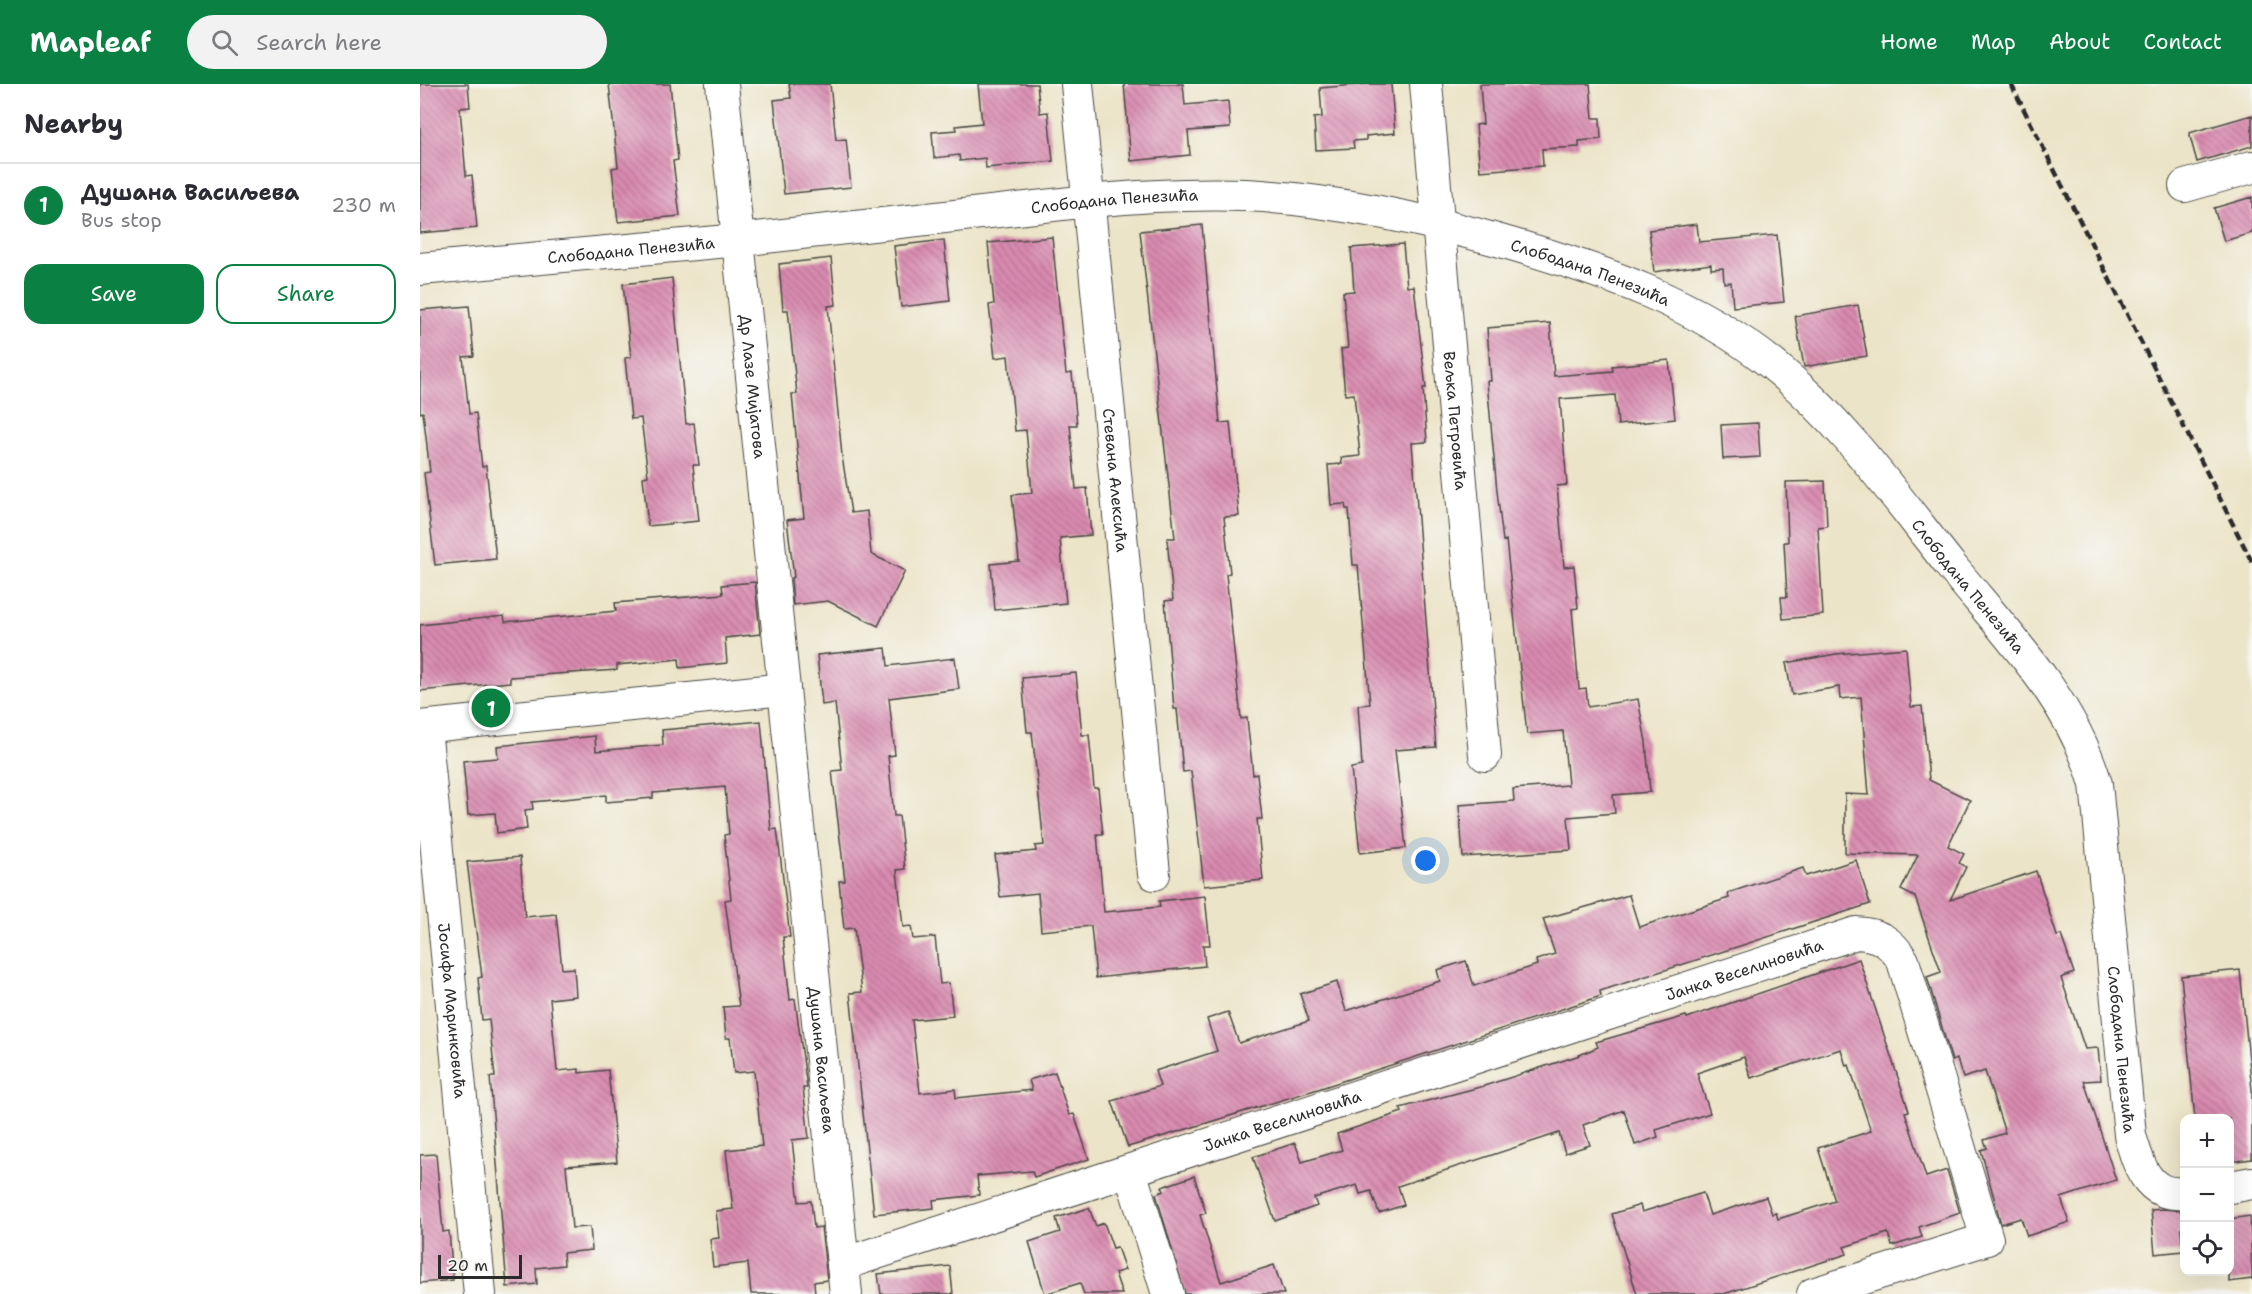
<!DOCTYPE html>
<html lang="en">
<head>
<meta charset="utf-8">
<style>
  body { margin:0; font-family:"Shantell Sans",sans-serif; background:#f2f2f3; color:#2b2b33 }
  .controls { position:absolute; right:18px; bottom:18px; display:grid; overflow:hidden; border-radius:12px; box-shadow:0 6px 24px #0002 }
  .controls button { width:54px; height:54px; display:grid; place-items:center; padding:0; border:0; border-bottom:2px solid #e1e1e2; background:#fff; color:#2b2b33; font:30px sans-serif }
  .scale { position:absolute; left:18px; bottom:15px; width:84px; box-sizing:border-box; padding-left:6px; border:3px solid #2b2b2b; border-top:0; font-size:16px; line-height:21px; white-space:nowrap; color:#2b2b2b; -webkit-text-stroke:4px #f6f6f2; paint-order:stroke }
  .you { position:absolute; left:1006px; top:777px; width:21px; height:21px; margin:-15px; border:4px solid #fff; border-radius:50%; background:#1a73e8; box-shadow:0 0 0 9px #1a73e833 }
  .badge { display:grid; place-items:center; width:39px; height:39px; border-radius:50%; background:#0b8043; color:#fff; font-size:20px; font-weight:700 }
  .pin { position:absolute; translate:-50% -50%; border:3px solid #fff; box-shadow:0 2px 6px #0006 }
  .list { margin:0; padding:0; list-style:none }
  h2 { display:flex; justify-content:space-between; align-items:center; height:78px; margin:0; padding:0 24px; font-size:26px }
  h2 small { font-size:20px; font-weight:400; color:#7c7c81 }
  .list li { display:grid; grid-template-columns:39px 1fr auto; gap:18px; align-items:center; box-sizing:border-box; height:84px; padding:0 24px; border-top:2px solid #e1e1e2 }
  .list b { display:block; font-size:22px; white-space:nowrap }
  .list p { margin:0; font-size:20px; white-space:nowrap; color:#7c7c81 }
  .list em { font-size:20px; font-style:normal; color:#7c7c81 }
  .actions { display:flex; gap:12px; padding:18px 24px }
  .actions a { flex:1; padding:14px 0; border:2px solid #0b8043; border-radius:18px; text-align:center; font-size:21px; color:#0b8043 }
  .actions .main { background:#0b8043; color:#fff }
  .icon { flex:none; width:33px; height:33px; fill:none; stroke:currentColor; stroke-width:2; stroke-linecap:round; stroke-linejoin:round }
  .map { position:relative; flex:none; width:1832px; height:1210px; overflow:hidden }
  header { display:flex; align-items:center; gap:36px; box-sizing:border-box; height:84px; padding:0 30px; background:#0b8043; color:#fff }
  header strong { font-size:28px }
  nav { display:flex; gap:33px; margin-inline-start:auto; font-size:21px }
  .search { width:420px; height:54px; background:#f2f2f3; display:flex; align-items:center; gap:15px; box-sizing:border-box; padding:0 21px; border-radius:33px; color:#7c7c81; font-size:22px }
  main { display:flex }
  aside { flex:1; background:#fff }
  .map>svg:first-child { display:block }
  .building { fill:url(#building-back-hatch) }
  .lines { fill:none; stroke-linecap:round; stroke-linejoin:round }
  .minor-casing { stroke:#484743; stroke-width:34 }
  .minor { stroke:#fff; stroke-width:32 }
  .rail { stroke:#2b2b2b; stroke-width:4.5; stroke-dasharray:9 4.5; stroke-linecap:butt }
  .labels { text-anchor:middle; dominant-baseline:central; stroke-width:4.5; stroke-linejoin:round; paint-order:stroke }
  .street-label { font-size:16px; fill:#2b2b2b; stroke:#f6f6f2 }
</style>
</head>
<body>
<header>
<strong>Mapleaf</strong>
<div class="search"><svg class="icon" aria-label="search" viewBox="0 0 24 24"><circle cx="10" cy="10" r="6"/><path d="M15 15l6 6"/></svg>Search here</div>
<nav><a>Home</a><a>Map</a><a>About</a><a>Contact</a></nav>
</header>
<main>
<aside>
<h2>Nearby<small></small></h2>
<ul class="list">
<li><span class="badge">1</span><div><b>Душана Васиљева</b><p>Bus stop</p></div><em>230 m</em></li>
</ul>
<div class="actions"><a class="main">Save</a><a>Share</a></div>
</aside>
<div class="map">
<svg width="1832" height="1210" viewBox="0 0 1832 1210">
  <defs>
    <pattern id="building-back-hatch" width="6" height="6" patternUnits="userSpaceOnUse" patternTransform="scale(1.5)"><rect width="6" height="6" fill="#d98ab0"/><path d="M-1 5l2 2M0 0l6 6M5-1l2 2" fill="none" stroke="#b0718f"/></pattern>
  </defs>
  <rect width="100%" height="100%" fill="#f6f6f2"/>
  <filter id="ink" filterUnits="userSpaceOnUse"><feTurbulence type="fractalNoise" baseFrequency=".0167" numOctaves="2"/><feDisplacementMap in="SourceGraphic" scale="12" xChannelSelector="R" yChannelSelector="G"/><feConvolveMatrix kernelMatrix="1 2 1 2 8 2 1 2 1" color-interpolation-filters="sRGB"/></filter>
  <filter id="wash" filterUnits="userSpaceOnUse"><feTurbulence type="fractalNoise" baseFrequency=".008" numOctaves="4" result="noise"/><feDisplacementMap in="SourceGraphic" scale="24" xChannelSelector="R" yChannelSelector="G"/><feGaussianBlur stdDeviation="1.35" result="paint"/><feColorMatrix in="noise" values="0 0 0 0 0 0 0 0 0 0 0 0 0 0 0 0 0 1.4 0 .05"/><feComposite in="paint" operator="in"/></filter>
  <g filter="url(#wash)">
    <rect width="100%" height="100%" fill="#ece4c8"/>
    <g id="blocks">
      <path class="building" d="M 0,0 L 48,0 L 50,23 L 40,24 L 46,92 L 52,91 L 57,144 L 0,149 Z
        M 189,0 L 250,0 L 258,76 L 253,77 L 260,132 L 198,138 L 192,84 L 198,83 Z
        M 369,0 L 410,0 L 416,56 L 426,55 L 431,103 L 364,110 L 354,16 L 371,14 Z
        M 558,0 L 617,0 L 620,29 L 628,28 L 633,77 L 566,84 L 565,74 L 540,77 L 539,71 L 514,74 L 512,48 L 537,46 L 536,42 L 562,39 Z
        M 704,0 L 763,0 L 765,21 L 808,17 L 810,44 L 768,47 L 770,71 L 711,77 Z
        M 946,0 L 971,0 L 975,49 L 946,52 L 946,56 L 933,57 L 934,64 L 896,66 L 894,34 L 902,33 L 900,4 Z
        M 1060,0 L 1170,0 L 1173,34 L 1180,34 L 1181,55 L 1159,57 L 1159,63 L 1122,65 L 1123,82 L 1060,87 L 1056,41 L 1063,40 Z
        M 1832,31 L 1832,62 L 1777,78 L 1769,49 Z
        M 1832,113 L 1832,149 L 1804,157 L 1794,124 Z
        M 1277,140 L 1279,158 L 1357,151 L 1364,218 L 1313,223 L 1311,198 L 1304,199 L 1303,184 L 1291,185 L 1291,180 L 1234,188 L 1229,146 Z
        M 782,141 L 800,339 L 810,338 L 819,432 L 804,433 L 810,489 L 806,490 L 821,635 L 827,634 L 833,691 L 837,690 L 842,735 L 837,735 L 843,796 L 784,802 L 771,687 L 763,688 L 757,625 L 754,625 L 745,517 L 753,516 L 747,454 L 755,454 L 720,147 Z
        M 632,153 L 646,290 L 652,289 L 657,341 L 650,341 L 656,405 L 667,404 L 671,451 L 640,454 L 646,519 L 575,526 L 571,480 L 599,477 L 592,411 L 612,409 L 606,346 L 595,347 L 588,272 L 575,274 L 569,221 L 574,220 L 568,159 Z
        M 524,156 L 530,217 L 481,223 L 474,162 Z
        M 983,160 L 987,203 L 994,202 L 1006,304 L 1003,304 L 1007,358 L 992,359 L 1016,663 L 975,666 L 986,764 L 940,769 L 931,684 L 942,682 L 938,621 L 950,620 L 938,481 L 933,481 L 929,425 L 926,425 L 925,420 L 911,421 L 908,381 L 922,380 L 921,374 L 940,372 L 934,310 L 925,311 L 921,265 L 928,264 L 923,208 L 934,207 L 931,164 Z
        M 411,174 L 416,221 L 408,222 L 422,372 L 431,429 L 447,427 L 451,470 L 485,487 L 458,542 L 408,517 L 373,521 L 371,494 L 374,493 L 367,436 L 384,434 L 372,310 L 377,310 L 368,226 L 363,226 L 359,180 Z
        M 252,194 L 266,340 L 274,339 L 279,381 L 273,381 L 279,437 L 228,442 L 223,393 L 228,392 L 221,334 L 211,335 L 205,274 L 211,273 L 203,200 Z
        M 1438,221 L 1447,272 L 1384,283 L 1375,232 Z
        M 49,222 L 54,272 L 43,273 L 49,330 L 56,329 L 62,383 L 66,382 L 76,475 L 15,481 L 4,389 L 10,388 L 3,328 L 0,329 L 0,226 Z
        M 1130,239 L 1134,292 L 1193,287 L 1192,282 L 1249,276 L 1255,335 L 1198,341 L 1195,311 L 1140,315 L 1147,401 L 1137,402 L 1144,483 L 1154,482 L 1158,524 L 1152,525 L 1159,605 L 1166,604 L 1168,623 L 1218,615 L 1226,658 L 1230,708 L 1193,711 L 1195,729 L 1148,733 L 1151,766 L 1043,773 L 1039,721 L 1094,717 L 1093,705 L 1148,701 L 1143,647 L 1107,650 L 1086,456 L 1083,457 L 1077,407 L 1067,297 L 1071,297 L 1067,244 Z
        M 1338,339 L 1340,373 L 1303,375 L 1301,341 Z
        M 1405,397 L 1407,442 L 1398,443 L 1403,531 L 1363,535 L 1361,513 L 1367,513 L 1364,458 L 1368,458 L 1366,398 Z
        M 335,498 L 340,550 L 305,554 L 307,579 L 260,584 L 259,575 L 197,581 L 197,586 L 90,593 L 90,598 L 0,607 L 0,541 L 84,532 L 85,538 L 196,527 L 195,519 L 303,510 L 302,501 Z
        M 466,564 L 468,582 L 535,574 L 539,605 L 469,614 L 475,671 L 468,672 L 474,732 L 479,732 L 485,785 L 477,786 L 483,843 L 491,842 L 493,855 L 515,853 L 520,900 L 529,899 L 533,932 L 492,936 L 500,1009 L 535,1005 L 536,1014 L 612,1006 L 609,996 L 635,988 L 649,1031 L 654,1030 L 669,1075 L 614,1093 L 612,1087 L 557,1092 L 559,1111 L 513,1116 L 514,1124 L 454,1130 L 430,909 L 442,908 L 434,844 L 424,845 L 419,797 L 425,797 L 412,687 L 422,686 L 415,619 L 402,621 L 397,571 Z
        M 1486,564 L 1491,623 L 1502,622 L 1509,696 L 1550,716 L 1528,762 L 1544,770 L 1539,779 L 1546,783 L 1530,816 L 1616,787 L 1637,852 L 1641,851 L 1654,889 L 1641,894 L 1665,965 L 1678,964 L 1681,996 L 1664,997 L 1696,1096 L 1641,1114 L 1649,1138 L 1607,1152 L 1601,1134 L 1581,1140 L 1561,1066 L 1567,1064 L 1564,1056 L 1585,1049 L 1565,987 L 1543,994 L 1537,975 L 1532,977 L 1507,893 L 1521,888 L 1495,813 L 1481,806 L 1498,771 L 1425,769 L 1425,710 L 1449,711 L 1441,613 L 1420,615 L 1419,603 L 1372,611 L 1366,579 L 1416,570 Z
        M 656,589 L 662,651 L 669,651 L 674,704 L 678,704 L 683,750 L 677,750 L 684,828 L 740,823 L 739,817 L 785,812 L 790,861 L 783,861 L 785,882 L 676,894 L 671,842 L 621,847 L 618,809 L 580,813 L 575,771 L 616,767 L 615,762 L 624,761 L 612,648 L 607,648 L 602,594 Z
        M 341,637 L 351,746 L 357,745 L 370,853 L 363,853 L 370,916 L 375,915 L 387,1004 L 383,1004 L 389,1054 L 372,1056 L 379,1118 L 391,1117 L 394,1144 L 401,1143 L 407,1196 L 394,1198 L 395,1210 L 331,1210 L 328,1179 L 293,1183 L 290,1155 L 299,1154 L 296,1127 L 313,1125 L 306,1066 L 342,1062 L 334,987 L 314,989 L 310,954 L 306,954 L 303,923 L 319,922 L 305,816 L 311,815 L 304,751 L 309,750 L 305,703 L 233,709 L 233,714 L 186,718 L 186,711 L 112,718 L 113,725 L 105,726 L 107,745 L 77,749 L 75,729 L 48,731 L 43,677 L 78,674 L 77,662 L 175,652 L 176,667 L 243,661 L 242,646 Z
        M 100,773 L 105,833 L 136,830 L 142,885 L 154,884 L 156,912 L 130,915 L 137,987 L 159,985 L 159,989 L 188,986 L 197,1078 L 146,1082 L 152,1144 L 170,1143 L 172,1166 L 143,1169 L 144,1181 L 116,1184 L 117,1200 L 87,1203 L 70,993 L 75,993 L 69,935 L 62,936 L 58,894 L 62,893 L 47,778 Z
        M 1436,776 L 1450,820 L 1180,907 L 1181,912 L 1136,927 L 898,1005 L 708,1063 L 692,1017 L 740,1002 L 735,987 L 797,967 L 787,935 L 808,928 L 819,959 L 889,937 L 880,910 L 917,898 L 926,927 L 1020,897 L 1017,886 L 1046,877 L 1054,902 L 1117,881 L 1116,876 L 1135,870 L 1123,835 L 1209,811 L 1219,843 L 1309,814 L 1308,809 L 1383,784 L 1386,792 Z
        M 1439,875 L 1489,1027 L 1485,1028 L 1506,1093 L 1527,1086 L 1540,1129 L 1499,1143 L 1502,1153 L 1472,1162 L 1468,1149 L 1424,1163 L 1427,1170 L 1304,1210 L 1217,1210 L 1192,1130 L 1220,1121 L 1222,1128 L 1283,1109 L 1290,1131 L 1346,1113 L 1352,1130 L 1356,1129 L 1358,1135 L 1415,1117 L 1398,1064 L 1451,1047 L 1429,981 L 1426,982 L 1421,965 L 1331,994 L 1324,973 L 1277,989 L 1290,1029 L 1236,1046 L 1238,1053 L 1215,1061 L 1204,1026 L 1163,1041 L 1170,1061 L 1145,1069 L 1139,1049 L 978,1102 L 984,1121 L 959,1129 L 951,1107 L 940,1110 L 937,1101 L 894,1114 L 897,1122 L 855,1137 L 833,1073 L 875,1059 L 882,1078 L 922,1066 L 917,1050 L 982,1028 L 980,1024 L 1064,1002 L 1157,972 L 1178,963 L 1176,958 L 1266,932 L 1267,934 Z
        M 1820,886 L 1832,1006 L 1832,1075 L 1809,1078 L 1809,1035 L 1775,1035 L 1761,892 Z
        M 16,1070 L 23,1148 L 29,1147 L 33,1196 L 0,1199 L 0,1071 Z
        M 774,1092 L 786,1129 L 780,1131 L 801,1198 L 854,1181 L 864,1210 L 765,1210 L 736,1110 L 744,1107 L 742,1103 Z
        M 669,1124 L 676,1142 L 684,1139 L 693,1164 L 697,1163 L 705,1186 L 695,1189 L 702,1210 L 664,1210 L 660,1199 L 625,1210 L 609,1158 L 640,1148 L 636,1134 Z
        M 1744,1125 L 1764,1127 L 1764,1145 L 1761,1145 L 1763,1167 L 1735,1170 L 1731,1126 Z
        M 1830,1132 L 1832,1195 L 1809,1198 L 1809,1135 Z
        M 530,1182 L 533,1210 L 461,1210 L 458,1190 Z"/>
    </g>
  </g>
  <g filter="url(#ink)">
    <use href="#blocks" fill-opacity="0" stroke="#484743" stroke-width="1.5"/>
    <g class="lines">
      <defs>
        <g id="minor">
          <path id="s1" d="M 302,0 L 426,1210"/>
          <path id="s2" d="M 657,0 L 734,790"/>
          <path id="s3" d="M 1006,0 L 1065,671"/>
          <path d="M 1765,102 L 1832,83"/>
          <path id="s4" d="M 0,185 L 319,156 L 669,117 C 721,112 773,109 826,111 C 915,116 1005,135 1091,160 C 1183,187 1276,219 1352,280 C 1422,336 1475,412 1531,482 C 1585,548 1652,616 1676,700 L 1710,1051 C 1718,1080 1727,1113 1764,1109"/>
          <path d="M 0,643 L 364,605"/>
          <path id="s5" d="M 5,643 L 60,1210"/>
          <path d="M 710,1087 L 748,1210"/>
          <path d="M 1810,1103 L 1832,1099"/>
          <path id="s6" d="M 423,1180 L 1436,849 C 1458,850 1471,857 1483,877 L 1567,1155 L 1393,1210"/>
        </g>
      </defs>
      <use href="#minor" class="minor-casing"/>
      <use href="#minor" class="minor"/>
      <path class="rail" d="M 1591,0 L 1832,478"/>
    </g>
  </g>
  <g class="labels">
    <g class="street-label">
      <text stroke="none"><textPath href="#s4" startOffset="698">Слободана Пенезића</textPath></text>
      <text stroke="none"><textPath href="#s4" startOffset="212">Слободана Пенезића</textPath></text>
      <text stroke="none"><textPath href="#s4" startOffset="1184">Слободана Пенезића</textPath></text>
      <text stroke="none"><textPath href="#s1" startOffset="304">Др Лазе Мијатова</textPath></text>
      <text stroke="none"><textPath href="#s3" startOffset="338">Вељка Петровића</textPath></text>
      <text stroke="none"><textPath href="#s2" startOffset="398">Стевана Алексића</textPath></text>
      <text stroke="none"><textPath href="#s4" startOffset="1686">Слободана Пенезића</textPath></text>
      <text stroke="none"><textPath href="#s6" startOffset="948">Јанка Веселиновића</textPath></text>
      <text stroke="none"><textPath href="#s5" startOffset="285">Јосифа Маринковића</textPath></text>
      <text stroke="none"><textPath href="#s4" startOffset="2190">Слободана Пенезића</textPath></text>
      <text stroke="none"><textPath href="#s1" startOffset="981">Душана Васиљева</textPath></text>
      <text stroke="none"><textPath href="#s6" startOffset="462">Јанка Веселиновића</textPath></text>
    </g>
  </g>
</svg>
<div class="controls">
<button>+</button>
<button>−</button>
<button><svg class="icon" aria-label="locate" viewBox="0 0 24 24"><circle cx="12" cy="12" r="6"/><path d="M12 2v4M12 18v4M2 12h4M18 12h4"/></svg></button>
</div>
<div class="scale">20 m</div>
<div class="you"></div>
<div class="pin badge" style="left:71px;top:624px">1</div>
</div>
</main>
</body>
</html>
